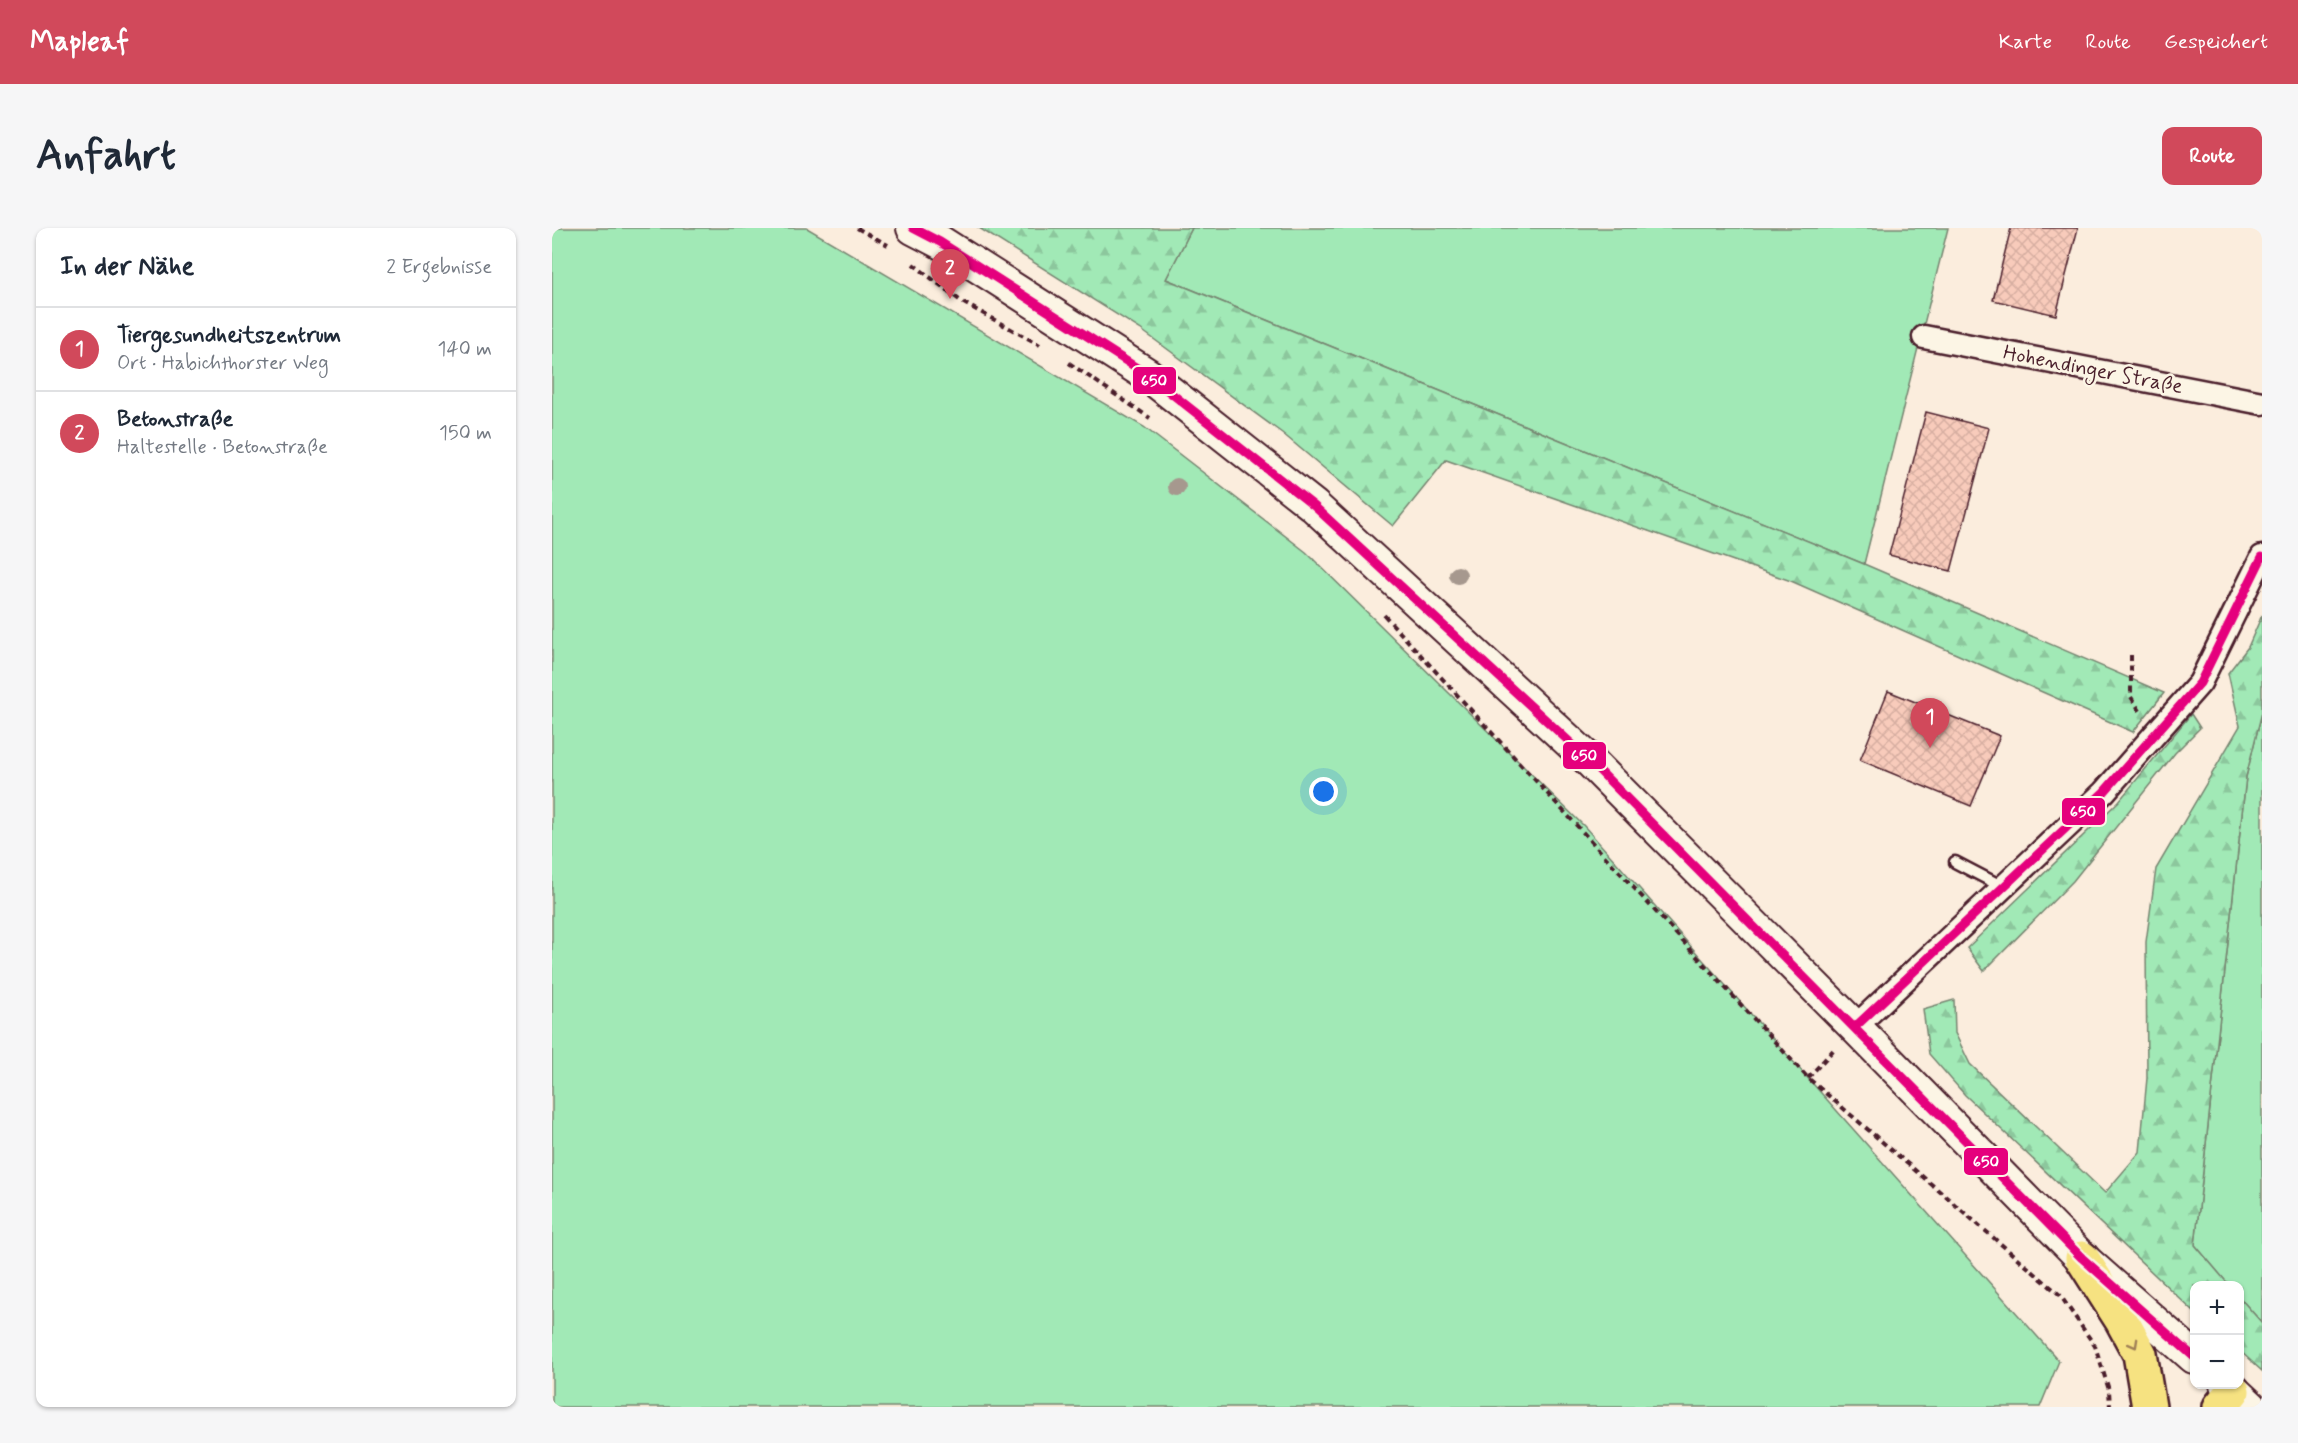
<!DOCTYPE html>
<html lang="de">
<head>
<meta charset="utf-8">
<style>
  body { margin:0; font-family:Mynerve,sans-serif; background:#f6f6f7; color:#1f2937 }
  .controls { position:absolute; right:18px; bottom:18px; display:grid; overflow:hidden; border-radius:12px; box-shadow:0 2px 4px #0004 }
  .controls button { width:54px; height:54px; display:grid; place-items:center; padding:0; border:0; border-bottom:2px solid #e0e1e3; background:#fff; color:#1f2937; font:30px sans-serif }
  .you { position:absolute; left:772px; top:564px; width:21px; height:21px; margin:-15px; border:4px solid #fff; border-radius:50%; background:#1a73e8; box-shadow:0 0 0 9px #1a73e833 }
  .badge { display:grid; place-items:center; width:39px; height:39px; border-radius:50%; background:#d1495b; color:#fff; font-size:20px; font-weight:700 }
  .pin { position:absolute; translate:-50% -50px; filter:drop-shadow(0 2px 3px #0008) }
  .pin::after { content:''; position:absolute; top:32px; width:21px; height:18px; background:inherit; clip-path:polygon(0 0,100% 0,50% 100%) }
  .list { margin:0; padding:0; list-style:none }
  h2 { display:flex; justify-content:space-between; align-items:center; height:78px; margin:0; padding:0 24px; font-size:26px }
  h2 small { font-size:20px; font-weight:400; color:#747a83 }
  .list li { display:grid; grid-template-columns:39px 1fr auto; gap:18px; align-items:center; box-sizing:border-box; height:84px; padding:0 24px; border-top:2px solid #e0e1e3 }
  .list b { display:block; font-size:22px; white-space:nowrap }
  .list p { margin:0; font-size:20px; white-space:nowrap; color:#747a83 }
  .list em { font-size:20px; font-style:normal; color:#747a83 }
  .map { position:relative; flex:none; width:1710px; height:1179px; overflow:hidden; border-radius:12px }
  header { display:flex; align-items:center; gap:36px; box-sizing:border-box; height:84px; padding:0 30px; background:#d1495b; color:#fff }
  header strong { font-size:28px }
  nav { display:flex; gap:33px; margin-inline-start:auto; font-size:21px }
  .intro { display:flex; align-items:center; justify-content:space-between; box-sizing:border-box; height:144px; padding:0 36px }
  h1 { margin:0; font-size:42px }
  .button { padding:15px 27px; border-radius:12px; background:#d1495b; color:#fff; font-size:21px; font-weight:700 }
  main { display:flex; gap:36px; padding:0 36px }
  aside { flex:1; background:#fff; border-radius:12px; box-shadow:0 2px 4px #0004 }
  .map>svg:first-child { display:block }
  .grass { fill:#a1e9b6; stroke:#768470; stroke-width:1.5 }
  .forest { fill:url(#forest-firs); stroke:#768470; stroke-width:1.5 }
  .building { fill:url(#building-cross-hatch); stroke:#4a1f2b; stroke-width:1.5 }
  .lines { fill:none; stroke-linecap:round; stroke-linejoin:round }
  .lane-casing { stroke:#4a1f2b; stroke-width:15 }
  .street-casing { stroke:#4a1f2b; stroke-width:27 }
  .secondary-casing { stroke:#4a1f2b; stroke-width:36 }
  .highway-casing { stroke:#4a1f2b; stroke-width:38 }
  .path { stroke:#4a1f2b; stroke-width:4; stroke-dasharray:6 4.5; stroke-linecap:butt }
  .lane { stroke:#fcf5e5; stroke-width:10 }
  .street { stroke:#fcf5e5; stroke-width:22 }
  .secondary { stroke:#fcf5e5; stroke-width:32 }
  .highway { stroke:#f6e281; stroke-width:33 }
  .bus-1-casing { stroke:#fcf5e5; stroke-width:14 }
  .bus-1 { stroke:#e5007d; stroke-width:9 }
  .tree { fill:#a6988e }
  .oneway { stroke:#a08056 }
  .labels { text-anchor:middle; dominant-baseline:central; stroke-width:5; stroke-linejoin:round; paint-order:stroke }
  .street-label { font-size:21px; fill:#4a1f2b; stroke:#fcf5e5 }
  .line-badge { stroke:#fcf5e5; stroke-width:2 }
  .badge-label { font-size:16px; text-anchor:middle; font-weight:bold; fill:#fff }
</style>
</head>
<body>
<header>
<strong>Mapleaf</strong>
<nav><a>Karte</a><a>Route</a><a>Gespeichert</a></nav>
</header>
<div class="intro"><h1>Anfahrt</h1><a class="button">Route</a></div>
<main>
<aside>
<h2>In der Nähe<small>2 Ergebnisse</small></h2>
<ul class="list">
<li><span class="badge">1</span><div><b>Tiergesundheitszentrum</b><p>Ort · Habichthorster Weg</p></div><em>140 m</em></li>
<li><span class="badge">2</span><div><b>Betonstraße</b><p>Haltestelle · Betonstraße</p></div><em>150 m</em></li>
</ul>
</aside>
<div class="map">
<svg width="1710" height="1179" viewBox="0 0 1710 1179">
  <defs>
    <pattern id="forest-firs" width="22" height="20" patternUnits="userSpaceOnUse" patternTransform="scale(1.5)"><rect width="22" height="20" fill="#a1e9b6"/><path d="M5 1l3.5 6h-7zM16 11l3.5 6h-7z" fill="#8cc79d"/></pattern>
    <pattern id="building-cross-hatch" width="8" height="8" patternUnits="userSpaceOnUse" patternTransform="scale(1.5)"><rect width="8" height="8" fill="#f8cbbb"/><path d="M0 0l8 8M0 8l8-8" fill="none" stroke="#d6aea1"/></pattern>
  </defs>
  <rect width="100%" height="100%" fill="#fbeddd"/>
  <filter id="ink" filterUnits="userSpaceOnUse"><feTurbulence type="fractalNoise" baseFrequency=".0167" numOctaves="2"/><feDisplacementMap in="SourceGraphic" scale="12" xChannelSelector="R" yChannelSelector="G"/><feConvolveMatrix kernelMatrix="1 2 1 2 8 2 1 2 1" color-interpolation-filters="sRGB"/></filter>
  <g filter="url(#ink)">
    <path class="grass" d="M 0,0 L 255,0 L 592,199 L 754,324 L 1032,598 L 1507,1133 L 1488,1179 L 0,1179 Z
      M 640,0 L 1396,0 L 1312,336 L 614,51 Z
      M 1710,484 L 1710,1095 L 1688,1070 L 1688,1058 L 1677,1057 L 1643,1017 L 1694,549 Z"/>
    <path class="forest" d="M 427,0 L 640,0 L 614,51 L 1312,336 L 1612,465 L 1581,504 L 1239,353 L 894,232 L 841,298 L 730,205 L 588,101 Z
      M 1710,387 L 1710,484 L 1694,549 L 1643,1017 L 1677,1057 L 1642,1058 L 1642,1084 L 1413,867 L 1377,826 L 1371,781 L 1402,772 L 1403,805 L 1418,836 L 1553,965 L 1588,924 L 1595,850 L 1594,714 L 1604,641 L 1688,498 L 1676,445 L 1696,419 Z
      M 1639,486 L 1648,500 L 1623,525 L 1521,653 L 1432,743 L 1415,720 L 1567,573 Z
      M 1688,1070 L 1710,1095 L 1710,1143 L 1688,1123 Z"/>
    <path class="building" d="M 1459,0 L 1526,0 L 1504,87 L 1441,72 Z
      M 1374,184 L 1437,200 L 1399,343 L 1337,327 Z
      M 1336,463 L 1448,508 L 1419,578 L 1308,532 Z"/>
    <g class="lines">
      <defs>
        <path id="lane" d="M 1403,634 L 1451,659"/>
        <path id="street" d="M 1372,109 L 1710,175
          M 1303,799 L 1552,564 L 1648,455 L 1710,329"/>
        <path id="secondary" d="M 361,0 L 388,14 L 596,147 L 762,278 L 1034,529 L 1303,799 L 1530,1030 L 1642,1129
          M 1674,1156 L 1699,1179"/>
        <path id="highway" d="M 1530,1030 L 1569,1091 L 1588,1126 L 1597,1179
          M 1668,1179 L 1681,1163"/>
      </defs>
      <use href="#lane" class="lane-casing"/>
      <use href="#street" class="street-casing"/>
      <use href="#secondary" class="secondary-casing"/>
      <use href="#highway" class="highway-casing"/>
      <path class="path" d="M 305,0 L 336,17
        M 361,36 L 410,74 L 488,117
        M 517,135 L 598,190
        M 832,387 L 1256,850 L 1508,1067 L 1543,1118 L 1557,1162 L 1558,1179
        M 1579,427 L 1579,469 L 1590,486
        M 1256,850 L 1284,819"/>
      <use href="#lane" class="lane"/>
      <use href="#street" class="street"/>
      <use href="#secondary" class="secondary"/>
      <use href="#highway" class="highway"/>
      <defs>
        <path id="bus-1" d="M 361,0 L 388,14 L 596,147 L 762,278 L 1034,529 L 1530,1030 L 1642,1129
          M 1303,799 L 1552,564 L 1648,455 L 1710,329"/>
      </defs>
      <use href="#bus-1" class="bus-1-casing"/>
      <use href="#bus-1" class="bus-1"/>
    </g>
    <g class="tree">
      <circle cx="625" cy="259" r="9"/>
      <circle cx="906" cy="347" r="9"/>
    </g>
    <defs><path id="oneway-chevron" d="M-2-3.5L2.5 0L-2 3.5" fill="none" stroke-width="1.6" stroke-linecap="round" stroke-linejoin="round" transform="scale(1.5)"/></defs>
    <use class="oneway" href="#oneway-chevron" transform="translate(1582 1116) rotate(61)"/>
  </g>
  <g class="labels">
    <g class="street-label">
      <text transform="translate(1541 142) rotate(11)">Hohendinger Straße</text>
    </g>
  </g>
  <g class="line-badge">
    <rect x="580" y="138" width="45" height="29" rx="6" fill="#e5007d"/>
    <rect x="1010" y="513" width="45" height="29" rx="6" fill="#e5007d"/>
    <rect x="1509" y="569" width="45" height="29" rx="6" fill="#e5007d"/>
    <rect x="1411" y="919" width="46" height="29" rx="6" fill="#e5007d"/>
  </g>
  <g class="badge-label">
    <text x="602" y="158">650</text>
    <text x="1032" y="533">650</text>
    <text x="1531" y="589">650</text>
    <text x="1434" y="939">650</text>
  </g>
</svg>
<div class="controls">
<button>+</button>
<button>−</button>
</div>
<div class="you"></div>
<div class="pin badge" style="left:1378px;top:520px">1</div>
<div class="pin badge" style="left:398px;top:71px">2</div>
</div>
</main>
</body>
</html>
